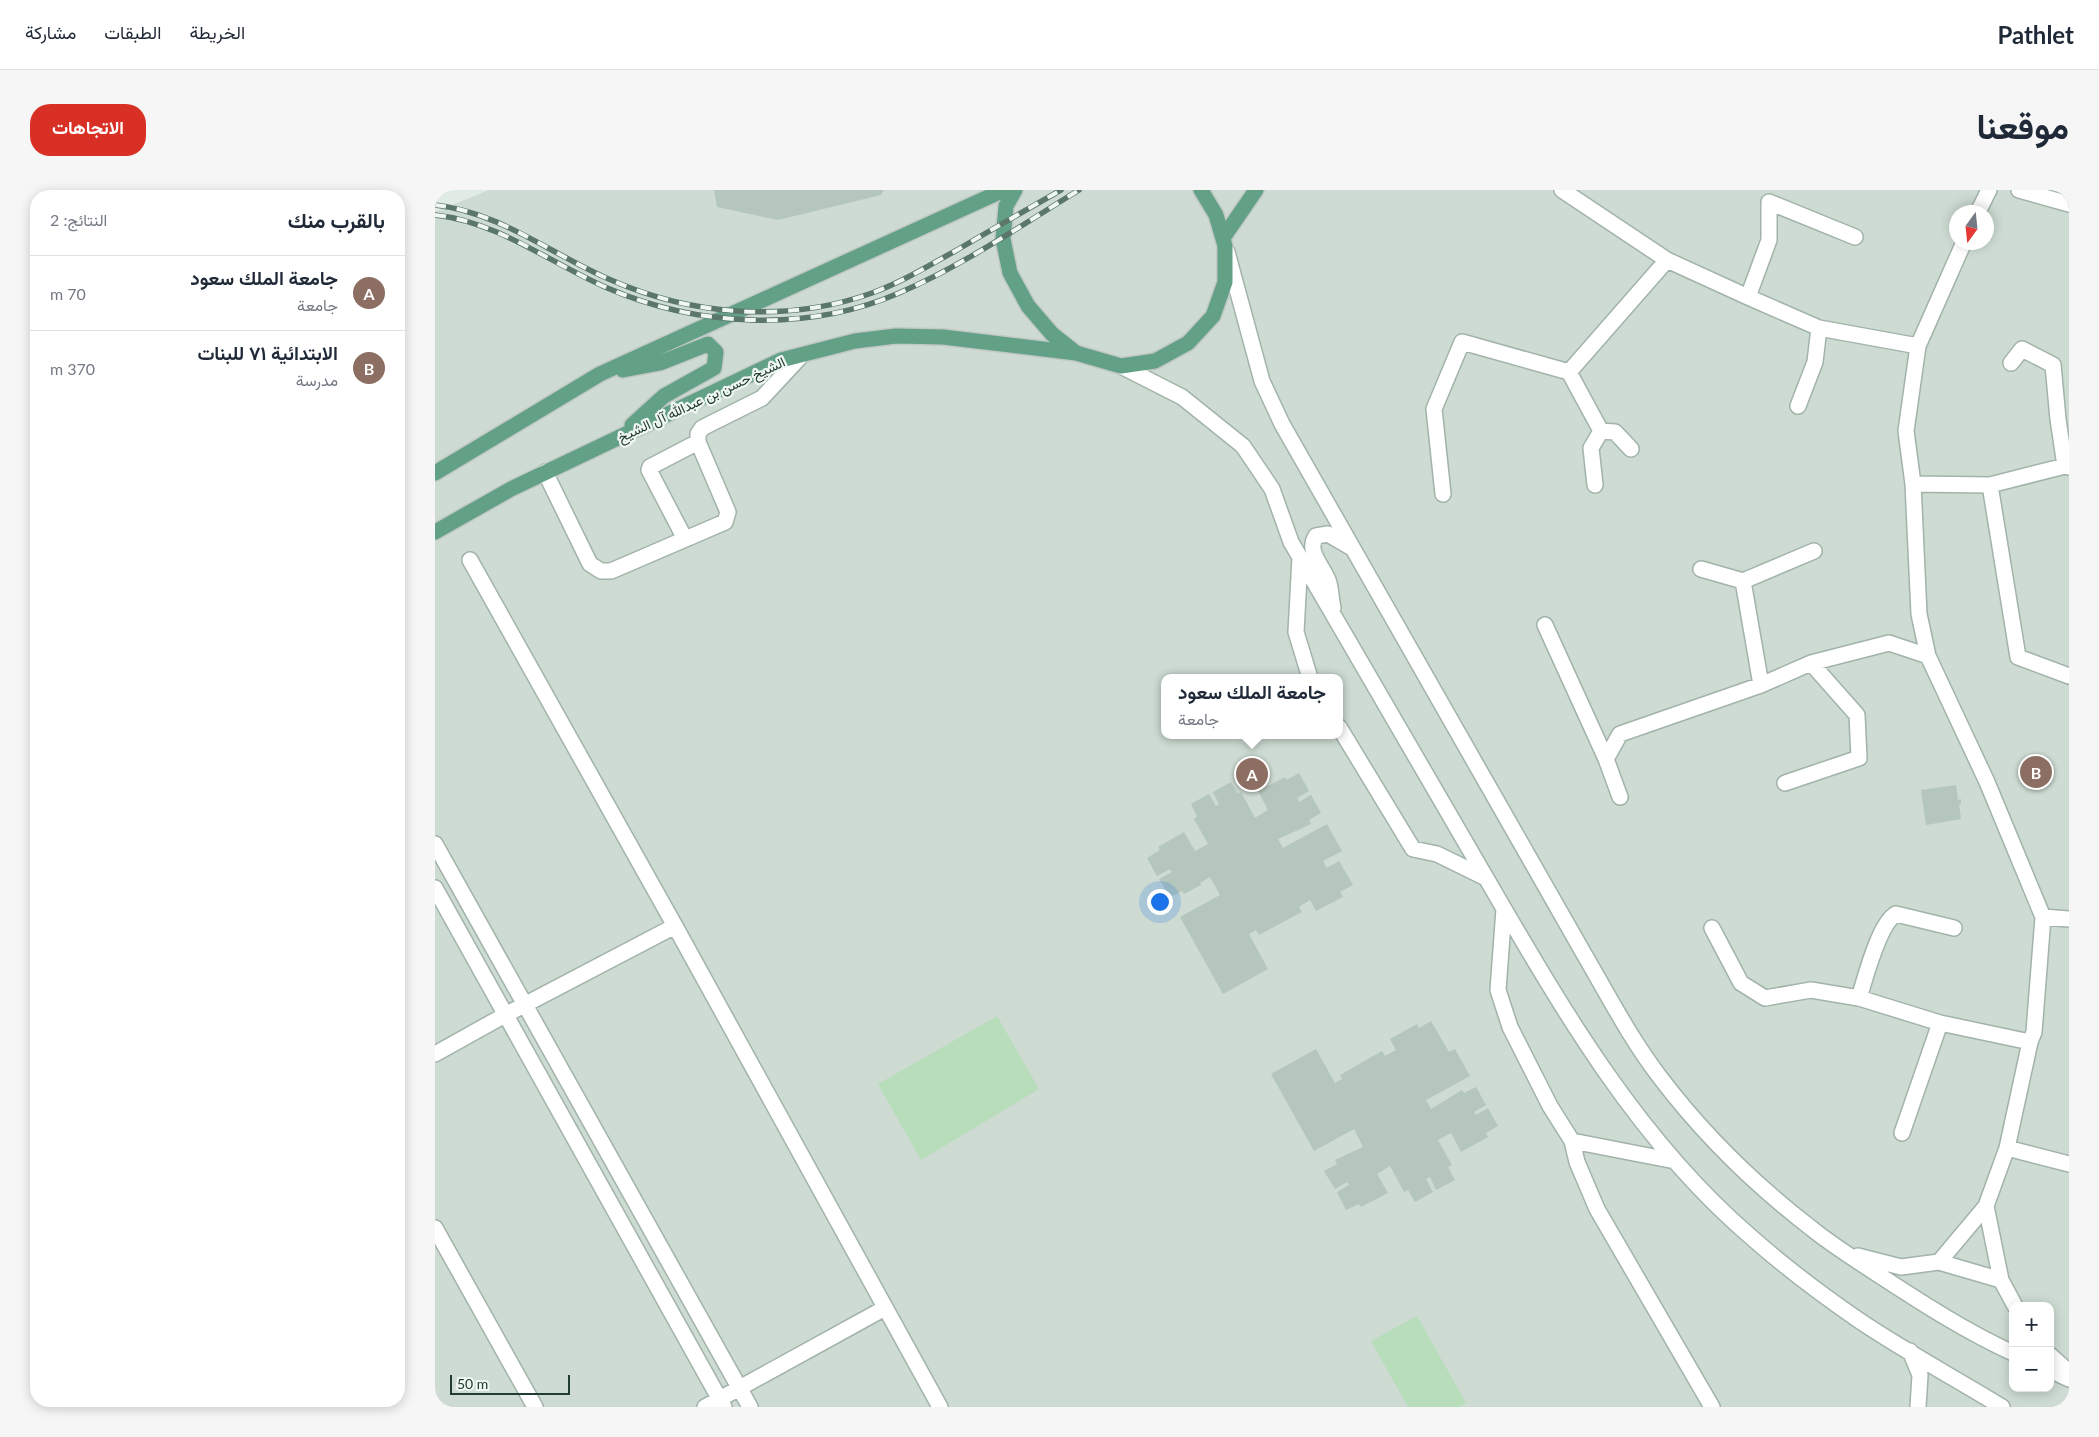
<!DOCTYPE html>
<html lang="ar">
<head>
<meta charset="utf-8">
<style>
  body { margin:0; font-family:Lato,Vazirmatn,sans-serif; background:#f6f6f7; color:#1f2937; direction:rtl }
  .controls { position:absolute; right:15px; bottom:15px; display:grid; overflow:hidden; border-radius:10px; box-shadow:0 2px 12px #0003 }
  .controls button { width:45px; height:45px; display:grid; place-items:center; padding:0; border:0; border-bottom:1px solid #e0e1e3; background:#fff; color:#1f2937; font:25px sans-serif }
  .compass { position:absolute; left:1514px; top:15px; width:45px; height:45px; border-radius:50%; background:#fff; box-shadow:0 2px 12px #0003; rotate:195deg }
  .scale { position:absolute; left:15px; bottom:12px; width:120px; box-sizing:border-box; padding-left:5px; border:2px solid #203b2f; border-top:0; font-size:14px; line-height:18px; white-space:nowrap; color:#203b2f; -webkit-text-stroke:4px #f0f7f2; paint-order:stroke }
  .you { position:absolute; left:724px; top:711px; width:18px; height:18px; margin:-12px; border:4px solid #fff; border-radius:50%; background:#1a73e8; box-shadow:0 0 0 8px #1a73e833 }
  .badge { display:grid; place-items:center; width:32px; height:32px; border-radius:50%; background:#d93025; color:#fff; font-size:16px; font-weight:700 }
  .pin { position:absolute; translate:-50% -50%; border:2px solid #fff; box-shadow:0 1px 5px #0006 }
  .popup { position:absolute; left:726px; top:484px; width:182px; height:65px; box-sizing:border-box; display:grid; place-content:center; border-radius:10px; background:#fff; filter:drop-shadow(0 1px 4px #0005); font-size:16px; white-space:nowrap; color:#747a83 }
  .popup b { font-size:19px; color:#1f2937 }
  .popup::after { content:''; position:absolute; left:50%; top:100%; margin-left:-10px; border:10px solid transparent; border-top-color:#fff }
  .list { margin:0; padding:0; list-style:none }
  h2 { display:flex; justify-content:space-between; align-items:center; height:65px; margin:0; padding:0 20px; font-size:21px }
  h2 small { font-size:16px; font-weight:400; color:#747a83 }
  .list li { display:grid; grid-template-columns:32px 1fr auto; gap:15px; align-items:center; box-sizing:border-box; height:75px; padding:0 20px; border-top:1px solid #e0e1e3 }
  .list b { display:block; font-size:19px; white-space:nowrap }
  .list p { margin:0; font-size:16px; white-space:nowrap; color:#747a83 }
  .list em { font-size:16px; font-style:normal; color:#747a83 }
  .map { position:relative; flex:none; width:1634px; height:1217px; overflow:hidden; direction:ltr; border-radius:20px }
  header { display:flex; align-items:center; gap:30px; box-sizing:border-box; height:70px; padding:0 25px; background:#fff; border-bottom:1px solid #e0e1e3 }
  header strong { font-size:24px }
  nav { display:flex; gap:28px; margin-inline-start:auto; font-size:18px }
  .intro { display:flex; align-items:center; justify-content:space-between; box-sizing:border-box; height:120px; padding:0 30px }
  h1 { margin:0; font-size:35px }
  .button { padding:12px 22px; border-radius:20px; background:#d93025; color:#fff; font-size:18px; font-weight:700 }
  main { display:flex; gap:30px; padding:0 30px }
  aside { flex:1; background:#fff; border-radius:20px; box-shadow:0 2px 12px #0003 }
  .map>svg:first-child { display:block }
  .built { fill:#cddbd2; fill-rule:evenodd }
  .green { fill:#b7ddbb }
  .building { fill:#b5c6bc }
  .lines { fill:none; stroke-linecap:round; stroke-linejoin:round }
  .minor-casing { stroke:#a2b3aa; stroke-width:18 }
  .major-casing { stroke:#c1c8c5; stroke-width:18 }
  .minor { stroke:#fff; stroke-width:15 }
  .major { stroke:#63a187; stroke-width:15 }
  .rail-casing { stroke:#5a776a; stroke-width:5.5 }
  .rail { stroke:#f0f7f2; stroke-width:4; stroke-dasharray:11; stroke-linecap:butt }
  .labels { text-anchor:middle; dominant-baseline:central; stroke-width:4.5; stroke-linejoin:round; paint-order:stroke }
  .street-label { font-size:14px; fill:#203b2f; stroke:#f0f7f2 }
</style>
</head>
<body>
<header>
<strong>Pathlet</strong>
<nav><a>الخريطة</a><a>الطبقات</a><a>مشاركة</a></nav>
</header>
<div class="intro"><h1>موقعنا</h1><a class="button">الاتجاهات</a></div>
<main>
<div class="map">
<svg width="1634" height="1217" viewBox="0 0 1634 1217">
  <rect width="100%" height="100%" fill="#dfebe4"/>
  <path class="built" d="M 54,0 L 1634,0 L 1634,1217 L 0,1217 L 0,22 ZM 1522,22 L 1552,22 L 1552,52 L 1522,52 ZM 730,488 L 904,488 L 904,545 L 730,545 ZM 1578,1116 L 1615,1116 L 1615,1198 L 1578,1198 Z"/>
  <path class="green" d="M 562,826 L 604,899 L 486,970 L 443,894 Z
    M 982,1126 L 1031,1213 L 1025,1217 L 973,1217 L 936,1151 Z"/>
  <path class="building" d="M 279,0 L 449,0 L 446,5 L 343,30 L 282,17 Z
    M 864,583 L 874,601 L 862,608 L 864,612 L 876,605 L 886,623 L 874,630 L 876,634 L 843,649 L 848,658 L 892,634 L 907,661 L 888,671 L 892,678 L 904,671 L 918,695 L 905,702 L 908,707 L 881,721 L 875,710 L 864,717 L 867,722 L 824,745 L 821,740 L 814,744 L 833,779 L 788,804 L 745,727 L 785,705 L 775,687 L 765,693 L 766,695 L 749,704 L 747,701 L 735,707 L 724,689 L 737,682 L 735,679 L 722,686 L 712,668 L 725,660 L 723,657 L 749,642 L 760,661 L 773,654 L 759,629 L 762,626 L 756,614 L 774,604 L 781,616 L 784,614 L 778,602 L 796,592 L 803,604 L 806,602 L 820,628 L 833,620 L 823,601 L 850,587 L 852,590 Z
    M 1521,595 L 1523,610 L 1526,609 L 1526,614 L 1524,614 L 1526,629 L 1491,635 L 1486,600 Z
    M 996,831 L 1014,862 L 1020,859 L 1035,886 L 991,910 L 996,919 L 1027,900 L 1029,903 L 1041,897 L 1051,915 L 1039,922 L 1041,925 L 1053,918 L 1063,936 L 1051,943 L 1053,947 L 1026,962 L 1016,943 L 1003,950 L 1017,975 L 1013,977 L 1020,990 L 1001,1000 L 995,987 L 991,989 L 998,1002 L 980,1012 L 973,1000 L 969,1002 L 955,976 L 942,984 L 953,1003 L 926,1017 L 924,1014 L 911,1020 L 902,1002 L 914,995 L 912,992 L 900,999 L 889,981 L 902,974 L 900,970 L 928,957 L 919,939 L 879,961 L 836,884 L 881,859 L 900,893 L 907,889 L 905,885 L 947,861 L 950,866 L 961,860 L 955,849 L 982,834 L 984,838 Z"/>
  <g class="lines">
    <defs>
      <path id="minor" d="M 1127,0 L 1232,70 L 1313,107 L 1384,138 L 1483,156
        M 1584,0 L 1634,14
        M 1543,22 L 1554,0
        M 792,62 L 827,191 L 847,234 L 1149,764 C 1173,805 1195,848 1224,886 C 1267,943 1319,994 1376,1038 C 1398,1056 1423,1071 1447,1087 C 1490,1115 1532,1142 1578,1163
        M 1313,107 L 1334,50 L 1334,12 L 1420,47
        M 1576,173 L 1587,159 L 1618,175 L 1623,229 L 1630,276
        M 686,176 L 747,207 L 808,256 L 837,299 L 856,352 C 919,460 981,567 1043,674 C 1121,808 1197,945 1316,1047 C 1350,1077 1387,1105 1425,1131 C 1471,1162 1520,1188 1567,1217
        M 1134,182 L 1232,70
        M 1363,216 L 1380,172 L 1384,138
        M 1166,241 L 1180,242 L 1196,259
        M 110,282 L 155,374 L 166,381 L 176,381 L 290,332 L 293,322 L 263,252 L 263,244 L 267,238 L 327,208 L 367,165
        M 1478,294 L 1555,295 L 1630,276 L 1634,277
        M 1160,295 L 1156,258 L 1166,241
        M 1555,295 L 1583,467 L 1634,486
        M 1008,304 L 999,219 L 1027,152 L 1134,182 L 1166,241
        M 250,349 L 214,280 L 215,277 L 263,252
        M 865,368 L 861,442 L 875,488
        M 35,370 L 240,736 L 505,1217
        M 1266,379 L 1308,391 L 1379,361
        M 1308,391 L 1326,495
        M 898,418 C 896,409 896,398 893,390 C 887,375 871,361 881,346 L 893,344 L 917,358
        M 1110,435 L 1171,569
        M 904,537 L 978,659 L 1002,664 L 1051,688
        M 1350,593 L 1424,568 L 1422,525 L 1376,473
        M 1185,607 L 1171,569 L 1185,544 L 1326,495 L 1376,473 L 1454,453 L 1493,466
        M 0,654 L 315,1217
        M 0,698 L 289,1217
        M 1069,719 L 1063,800 L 1075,837 L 1115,916 L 1137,951 L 1142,972 L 1162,1019 L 1277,1217
        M 1608,727 L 1634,729
        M 1277,738 L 1306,793 L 1330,808 L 1376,800 L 1424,808 L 1505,833 L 1595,852
        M 1424,808 C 1430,789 1444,733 1461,724 L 1519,738
        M 0,864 L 70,825 L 240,736
        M 1467,943 L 1505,833
        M 1137,951 L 1240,971
        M 1572,958 L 1634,974
        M 1551,1016 L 1566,1090 L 1580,1116
        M 0,1038 L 100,1217
        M 1423,1066 L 1466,1077 L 1504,1072 L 1551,1016 L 1572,958 L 1595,852 L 1599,842 L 1608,727 L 1552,592 L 1493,466 L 1484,424 L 1478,294 L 1471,241 L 1483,156 L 1529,52
        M 1504,1072 L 1566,1090
        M 1475,1161 L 1485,1185 L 1483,1217
        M 1615,1165 L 1634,1182
        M 1615,1180 L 1634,1189
        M 270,1217 L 450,1118"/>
      <path id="major" d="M 580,0 L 571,16 L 568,49 L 575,83 L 593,116 L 617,144 L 641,163 L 686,176 L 720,171 L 753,153 L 778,126 L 790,92 L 790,56 L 781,25 L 766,0
        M 788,48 L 821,0
        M 188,180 L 225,173 L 273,154 L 281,162 L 279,178 L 229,206 L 197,235
        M 0,283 L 165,184 L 569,0
        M 0,342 L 76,299 L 346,170 L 420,151 L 461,146 L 508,147 L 641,163"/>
    </defs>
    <use href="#minor" class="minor-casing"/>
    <use href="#major" class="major-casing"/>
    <use href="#minor" class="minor"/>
    <use href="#major" class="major"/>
    <defs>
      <path id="rail" d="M 0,15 C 65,22 117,65 176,90 C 258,126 353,133 437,103 C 467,92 495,75 522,60 C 556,40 591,20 626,0
        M 0,25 C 63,32 114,72 170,97 C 261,137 372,143 464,103 C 525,77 587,35 644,0"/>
    </defs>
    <use href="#rail" class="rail-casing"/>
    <use href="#rail" class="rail"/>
  </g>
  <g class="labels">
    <g class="street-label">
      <text transform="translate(266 209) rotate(-25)">الشيخ حسن بن عبدالله آل الشيخ</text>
    </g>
  </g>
</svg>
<div class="controls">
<button>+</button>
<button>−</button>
</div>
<svg class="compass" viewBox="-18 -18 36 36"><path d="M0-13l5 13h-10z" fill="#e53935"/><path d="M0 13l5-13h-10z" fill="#747a83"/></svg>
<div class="scale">50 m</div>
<div class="you"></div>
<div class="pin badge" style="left:817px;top:584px;background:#8d6e63">A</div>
<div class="popup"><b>جامعة الملك سعود</b>جامعة</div>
<div class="pin badge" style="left:1601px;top:582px;background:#8d6e63">B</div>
</div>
<aside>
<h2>بالقرب منك<small>النتائج: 2</small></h2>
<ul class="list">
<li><span class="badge" style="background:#8d6e63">A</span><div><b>جامعة الملك سعود</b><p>جامعة</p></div><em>70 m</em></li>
<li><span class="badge" style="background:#8d6e63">B</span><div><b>الابتدائية ٧١ للبنات</b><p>مدرسة</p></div><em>370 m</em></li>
</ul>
</aside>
</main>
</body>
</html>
